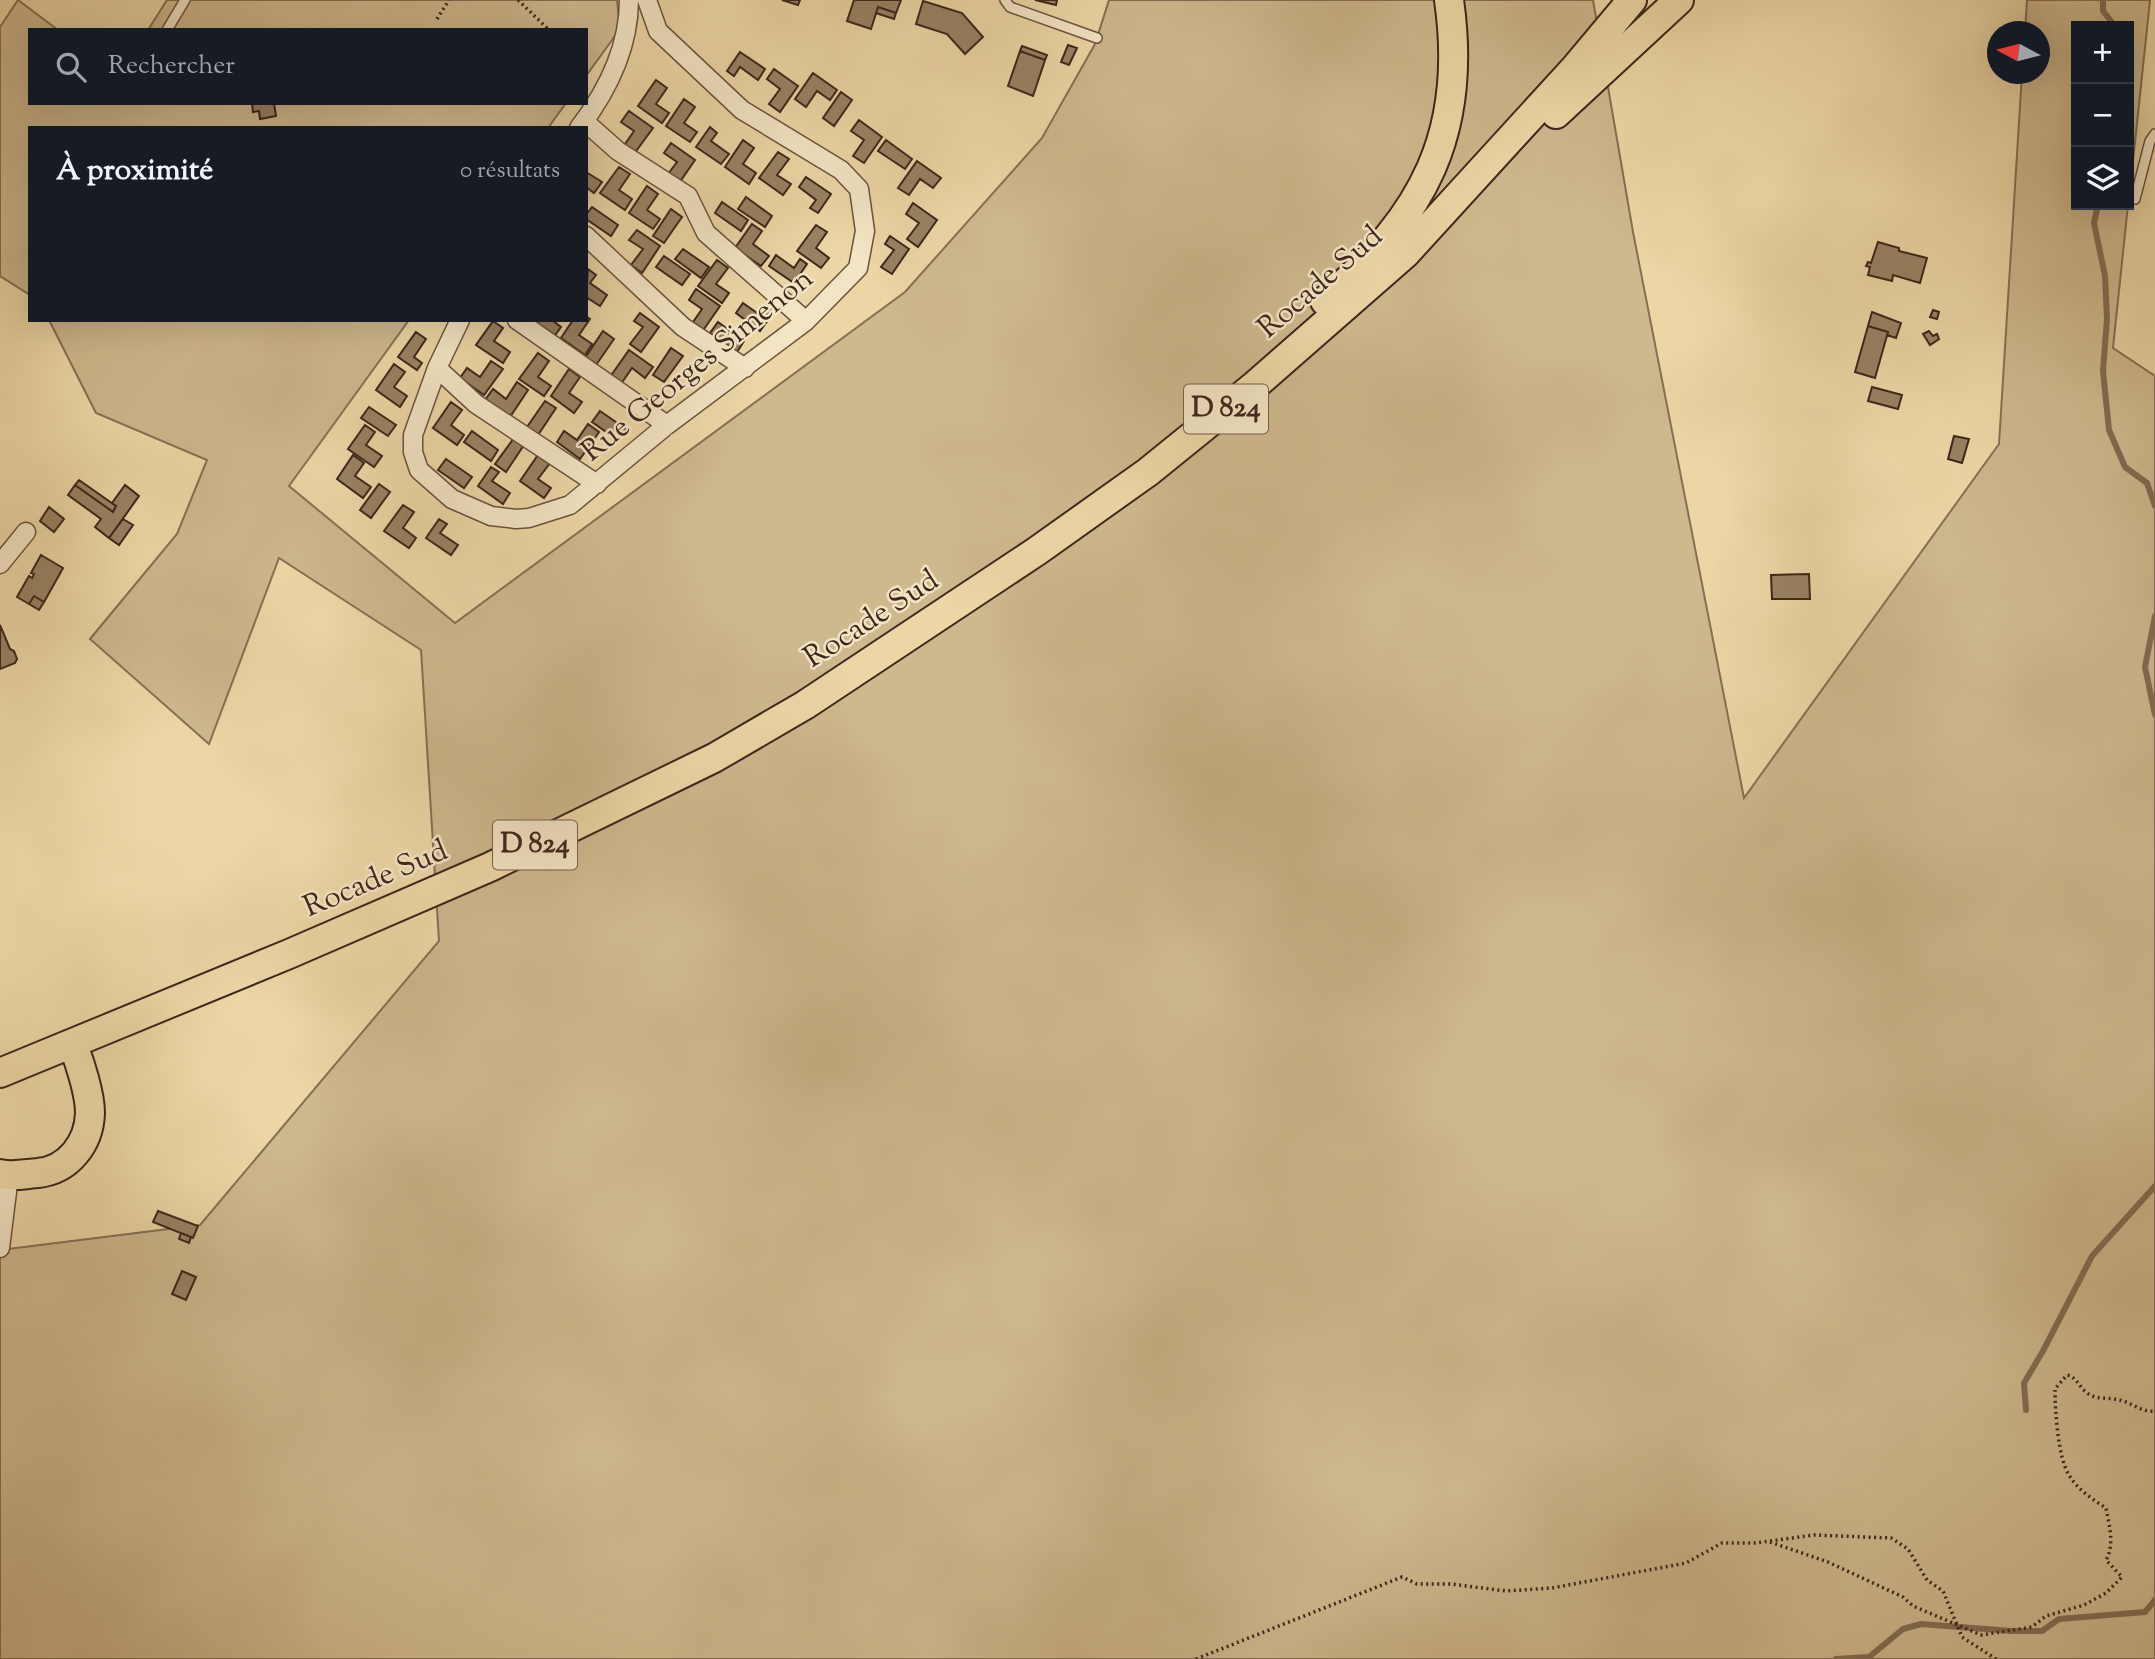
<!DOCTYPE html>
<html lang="fr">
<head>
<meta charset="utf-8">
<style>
  body { margin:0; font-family:"Sorts Mill Goudy",serif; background:#20242c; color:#f1f3f6 }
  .controls { position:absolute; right:21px; top:21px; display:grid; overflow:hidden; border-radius:0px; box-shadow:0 7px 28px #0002 }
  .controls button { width:63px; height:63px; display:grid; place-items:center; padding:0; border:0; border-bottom:2px solid #363941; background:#171b24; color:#f1f3f6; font:35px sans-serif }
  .compass { position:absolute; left:1987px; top:21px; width:63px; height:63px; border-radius:50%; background:#171b24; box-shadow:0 7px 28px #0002; rotate:277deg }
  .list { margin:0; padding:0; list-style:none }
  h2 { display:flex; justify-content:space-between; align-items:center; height:91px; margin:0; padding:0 28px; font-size:30px }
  h2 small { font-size:23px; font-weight:400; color:#9ea1a6 }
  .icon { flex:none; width:38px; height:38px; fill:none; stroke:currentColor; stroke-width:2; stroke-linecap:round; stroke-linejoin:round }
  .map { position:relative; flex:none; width:2155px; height:1659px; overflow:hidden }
  .search { position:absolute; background:#171b24; box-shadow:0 7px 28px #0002; left:28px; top:28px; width:560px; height:77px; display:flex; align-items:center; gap:18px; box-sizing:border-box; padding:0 24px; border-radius:0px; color:#9ea1a6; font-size:26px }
  .panel { position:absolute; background:#171b24; box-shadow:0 7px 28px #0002; left:28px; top:126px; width:560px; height:196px; border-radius:0px }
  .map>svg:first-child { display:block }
  .green { fill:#ceb88e; stroke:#866f54; stroke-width:2 }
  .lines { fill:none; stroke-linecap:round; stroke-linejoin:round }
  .stream { stroke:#826c52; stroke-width:6 }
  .building { fill:#988263; stroke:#3d261b; stroke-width:2 }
  .lane-casing { stroke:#69523e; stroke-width:12 }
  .street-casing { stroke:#69523e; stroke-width:21 }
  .primary-casing { stroke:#3d261b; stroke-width:32 }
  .path { stroke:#3d261b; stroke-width:3.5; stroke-dasharray:2 3.5; stroke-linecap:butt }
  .lane { stroke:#f3e4c4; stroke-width:9 }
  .street { stroke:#f3e4c4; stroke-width:18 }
  .primary { stroke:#ecd6a5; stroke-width:28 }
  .labels { text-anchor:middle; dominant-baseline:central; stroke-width:5; stroke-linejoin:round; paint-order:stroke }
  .shield { fill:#f3e4c4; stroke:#745f4e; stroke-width:2 }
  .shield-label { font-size:28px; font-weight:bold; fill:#3d261b }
  .street-label { font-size:30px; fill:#3d261b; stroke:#f3e4c4 }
</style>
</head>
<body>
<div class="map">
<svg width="2155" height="1659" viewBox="0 0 2155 1659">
  <rect width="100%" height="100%" fill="#ecd6a5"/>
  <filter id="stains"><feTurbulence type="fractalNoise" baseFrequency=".00286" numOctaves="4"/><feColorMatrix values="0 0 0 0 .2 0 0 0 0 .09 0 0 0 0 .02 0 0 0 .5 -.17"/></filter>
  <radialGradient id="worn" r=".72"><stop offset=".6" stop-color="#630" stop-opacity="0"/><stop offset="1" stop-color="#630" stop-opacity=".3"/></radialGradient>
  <path class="green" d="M 18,0 L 58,30 L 30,30 L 30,103 L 566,103 L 548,128 L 30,128 L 30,295 L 0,276 L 0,27 Z
    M 167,0 L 617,0 L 620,29 L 586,76 L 586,30 L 148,30 Z
    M 1109,0 L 1593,0 L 1633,232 L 1744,798 L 1999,444 L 2022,74 L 2039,74 L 2039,32 L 2025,31 L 2027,0 L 2150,0 L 2129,199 L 2129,26 L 2076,26 L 2076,205 L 2128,205 L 2113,348 L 2155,376 L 2155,1659 L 0,1659 L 0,1250 L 200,1225 L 439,941 L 421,650 L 279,558 L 209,744 L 90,639 L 177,534 L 207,460 L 96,413 L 49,320 L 409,320 L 289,486 L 455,623 L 905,292 L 1042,138 L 1095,44 Z"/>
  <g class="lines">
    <path class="stream" d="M 2103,0 L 2103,11 L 2115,26
      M 2098,205 L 2094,223 L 2105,276 L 2107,319 L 2103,371 L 2109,430 L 2125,467 L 2147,483 L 2155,506
      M 2155,616 L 2145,667 L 2155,715
      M 2026,1410 L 2024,1383 L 2043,1351 L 2092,1256 L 2155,1186
      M 1836,1659 L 1869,1657 L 1903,1629 L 1921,1624 L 2011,1631 L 2042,1631 L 2059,1619 L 2145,1612 L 2155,1600"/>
  </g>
  <path class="building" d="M 782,0 L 800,0 L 798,5 Z
    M 854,0 L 901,0 L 896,13 L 878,7 L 871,29 L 847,21 Z
    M 1035,0 L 1057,0 L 1056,5 Z
    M 923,1 L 962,13 L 983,37 L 965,54 L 947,34 L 916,24 Z
    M 878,7 L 896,13 L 894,19 L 876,13 Z
    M 1068,45 L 1077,48 L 1069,65 L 1061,62 Z
    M 1022,46 L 1047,55 L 1045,60 L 1020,51 Z
    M 1020,51 L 1045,60 L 1033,96 L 1008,86 Z
    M 740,52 L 765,69 L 758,80 L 740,67 L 734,76 L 727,71 Z
    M 774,69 L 798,86 L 780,112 L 769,104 L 780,89 L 767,79 Z
    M 813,73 L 837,90 L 830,100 L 817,91 L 806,107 L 795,99 Z
    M 656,80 L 667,88 L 656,104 L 669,113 L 662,123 L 638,106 Z
    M 841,92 L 852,100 L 834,126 L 823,118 Z
    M 684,99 L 695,107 L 684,123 L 697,132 L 690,142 L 666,126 Z
    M 252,103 L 274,103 L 276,116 L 260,119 L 259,111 L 253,112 Z
    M 629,111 L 653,128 L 634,154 L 623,147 L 634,131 L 621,122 Z
    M 859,120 L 882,137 L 864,163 L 853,156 L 864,140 L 851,131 Z
    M 710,127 L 717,133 L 711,141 L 729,154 L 721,164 L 696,147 Z
    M 743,140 L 754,148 L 743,164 L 756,173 L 749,184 L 725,167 Z
    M 886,140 L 912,159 L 905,169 L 878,151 Z
    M 671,143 L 695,160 L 677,186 L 665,178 L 677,162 L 664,153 Z
    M 778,152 L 789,159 L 777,175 L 791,184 L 783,195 L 759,178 Z
    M 917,161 L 941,178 L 933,188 L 920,179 L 909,195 L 898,188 Z
    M 619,167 L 630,174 L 619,190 L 632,199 L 625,210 L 600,193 Z
    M 586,172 L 602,182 L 594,193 L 586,187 Z
    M 806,177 L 831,194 L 818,213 L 810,208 L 816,200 L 799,187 Z
    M 647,186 L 658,194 L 647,210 L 660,219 L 653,229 L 629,213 Z
    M 746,197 L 772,216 L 765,227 L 738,209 Z
    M 722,202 L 748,220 L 741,231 L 715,213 Z
    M 913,203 L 937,220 L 918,247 L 907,239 L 919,223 L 906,214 Z
    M 592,207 L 618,225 L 611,236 L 586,219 L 586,215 Z
    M 671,209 L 682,217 L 664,243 L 653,236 Z
    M 752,224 L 762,231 L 753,244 L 769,256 L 761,266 L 735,248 Z
    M 816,225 L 827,232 L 816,248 L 829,258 L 821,268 L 797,251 Z
    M 637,230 L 660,246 L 642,273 L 631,265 L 643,249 L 629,240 Z
    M 890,236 L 909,249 L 892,274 L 881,267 L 894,250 L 885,244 Z
    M 1878,242 L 1899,248 L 1899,251 L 1927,258 L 1920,283 L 1893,275 L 1892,281 L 1868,275 L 1870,267 L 1866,266 L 1868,262 L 1871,263 Z
    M 683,249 L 709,267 L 701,278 L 675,259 Z
    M 776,255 L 794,268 L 800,259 L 807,264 L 794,283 L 769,266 Z
    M 664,256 L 690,274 L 682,285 L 656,267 Z
    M 717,260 L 728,268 L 716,284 L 729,293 L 722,303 L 698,286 Z
    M 588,269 L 596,275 L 590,283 L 607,295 L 600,306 L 586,297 Z
    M 696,289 L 720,306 L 702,332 L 691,325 L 702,309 L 689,300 Z
    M 743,303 L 760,315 L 767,307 L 774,312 L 760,331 L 736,313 Z
    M 1933,310 L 1939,312 L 1937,319 L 1930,317 Z
    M 1872,312 L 1901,323 L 1896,338 L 1887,335 L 1888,332 L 1868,326 Z
    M 640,313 L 659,327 L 641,352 L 630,344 L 643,327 L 634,321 Z
    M 586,316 L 590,319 L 579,335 L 592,344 L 585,355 L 561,338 L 573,320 L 586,320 Z
    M 528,320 L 552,320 L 561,327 L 553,338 Z
    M 493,321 L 503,328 L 494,341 L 510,352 L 503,363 L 476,345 Z
    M 718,322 L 744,341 L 737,352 L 710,333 Z
    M 1868,326 L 1888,332 L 1875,378 L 1855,372 Z
    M 603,331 L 614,339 L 596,365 L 585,358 Z
    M 1929,331 L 1933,336 L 1937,334 L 1939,339 L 1930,345 L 1923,334 Z
    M 416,332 L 426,339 L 414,357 L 422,363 L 417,370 L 398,357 Z
    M 671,348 L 683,356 L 664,382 L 653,375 Z
    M 629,350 L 653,367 L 645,378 L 632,368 L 621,384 L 610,377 Z
    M 538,353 L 549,361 L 538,377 L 551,386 L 544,396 L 519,379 Z
    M 491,361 L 503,369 L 484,395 L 460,378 L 467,368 L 480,377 Z
    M 394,364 L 405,372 L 394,387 L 407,396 L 400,407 L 376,390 Z
    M 569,369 L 580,377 L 569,393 L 582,402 L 574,413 L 551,396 Z
    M 517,382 L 528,390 L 510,417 L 485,400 L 493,389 L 506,399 Z
    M 1872,387 L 1902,395 L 1898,409 L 1868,401 Z
    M 545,401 L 556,408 L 538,435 L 527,427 Z
    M 451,402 L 462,410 L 451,425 L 464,435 L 457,445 L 433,428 Z
    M 369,407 L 396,425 L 388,436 L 361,418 Z
    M 600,411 L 626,429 L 618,440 L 592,422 Z
    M 588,424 L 599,432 L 580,459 L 557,442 L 564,431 L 577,440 Z
    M 365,425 L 375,432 L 366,445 L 382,456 L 374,467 L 348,449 Z
    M 472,431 L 498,450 L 491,461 L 464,442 Z
    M 1954,436 L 1969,439 L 1962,463 L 1948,459 Z
    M 514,438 L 524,445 L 506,472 L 495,464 Z
    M 353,455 L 364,463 L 355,476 L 371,487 L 363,498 L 337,479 Z
    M 538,455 L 550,463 L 538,479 L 551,488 L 544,498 L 520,481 Z
    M 446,459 L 472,477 L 464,488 L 438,470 Z
    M 491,467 L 499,472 L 492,481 L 510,493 L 503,504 L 478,486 Z
    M 79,480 L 116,506 L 113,512 L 75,485 Z
    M 379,484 L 390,492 L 371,518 L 360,510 Z
    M 75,485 L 113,512 L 116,506 L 112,503 L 125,485 L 139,496 L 109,538 L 95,527 L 101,519 L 68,495 Z
    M 403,505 L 414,512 L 403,528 L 416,538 L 409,548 L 384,531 Z
    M 49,507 L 64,519 L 54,532 L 40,521 Z
    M 123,519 L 133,525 L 119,545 L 109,538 Z
    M 439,519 L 447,524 L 440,533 L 458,545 L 451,555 L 426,538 Z
    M 41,555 L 63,568 L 44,602 L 34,596 L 29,604 L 17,597 L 29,576 L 32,578 L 34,574 L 31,573 Z
    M 1809,574 L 1810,599 L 1772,599 L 1771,575 Z
    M 34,596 L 44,602 L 39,610 L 29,604 Z
    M 0,625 L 10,649 L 14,651 L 17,659 L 15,663 L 0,669 Z
    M 158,1211 L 198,1226 L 193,1238 L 153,1222 Z
    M 181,1233 L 191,1237 L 189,1243 L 179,1239 Z
    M 182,1271 L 196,1277 L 186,1300 L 172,1294 Z"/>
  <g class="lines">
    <defs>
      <path id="lane" d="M 1005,0 L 1010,7 L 1097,38
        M 167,30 L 185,0
        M 2135,199 L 2150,141 L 2155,134"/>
      <path id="street" d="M 584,121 L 618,151 L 688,196 L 706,233 L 806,321
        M 579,128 C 608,90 629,48 629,0
        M 586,236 L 683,327 L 745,368
        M 460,320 L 437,368 L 413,435 L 413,452 L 419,470 L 452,499 L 491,516 L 516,519 L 529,518 L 570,505 L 667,425 L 806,321 L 858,268 L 865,231 L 859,189 L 841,170 L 742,110 L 658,31 L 647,0
        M 517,320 L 667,425
        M 437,368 L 476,404 L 597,484
        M 0,564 L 26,532
        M 0,1248 L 9,1176"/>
      <path id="primary" d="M 1556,114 L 1679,0
        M 1325,301 C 1424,215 1468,133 1449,0
        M 0,1073 L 289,954 L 490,867 L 714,758 L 805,705 L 1037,551 L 1148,472 L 1253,387 L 1405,254 L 1575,68 L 1632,0
        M 0,1174 C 12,1177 25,1174 38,1173 C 68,1170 89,1144 90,1113 C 90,1094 80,1063 73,1045"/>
    </defs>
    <use href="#lane" class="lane-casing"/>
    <use href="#street" class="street-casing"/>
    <use href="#primary" class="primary-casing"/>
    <path class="path" d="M 518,0 L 549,30
      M 437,19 L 449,0
      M 1770,1542 L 1828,1562 L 1903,1597 L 1913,1606 L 1981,1635 L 2032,1627 L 2046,1616 L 2084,1605 L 2106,1593 L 2122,1577 L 2106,1560 C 2115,1544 2109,1525 2106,1508 C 2092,1499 2077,1489 2069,1475 C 2058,1458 2055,1410 2055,1389 L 2067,1375 C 2077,1377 2079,1387 2087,1393 C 2096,1400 2108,1397 2119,1400 C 2131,1402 2142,1413 2155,1411
      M 1196,1659 L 1402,1577 L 1417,1584 L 1451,1584 L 1506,1591 L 1552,1588 L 1686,1563 L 1722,1543 L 1755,1543 L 1814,1535 L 1891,1538 L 1908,1549 L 1927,1580 L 1943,1591 L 1962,1637 L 1996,1659"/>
    <use href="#lane" class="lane"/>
    <use href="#street" class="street"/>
    <use href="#primary" class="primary"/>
  </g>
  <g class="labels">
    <g class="shield">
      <rect x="1184" y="384.5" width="84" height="49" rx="5"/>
      <rect x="493" y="820.5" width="84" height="49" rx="5"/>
    </g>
    <g class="shield-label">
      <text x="1226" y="409">D 824</text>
      <text x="535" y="845">D 824</text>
    </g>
    <g class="street-label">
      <text transform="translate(1321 283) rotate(-41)">Rocade Sud</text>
      <text transform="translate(698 366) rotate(-39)">Rue Georges Simenon</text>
      <text transform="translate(872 620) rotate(-33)">Rocade Sud</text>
      <text transform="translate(376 880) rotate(-23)">Rocade Sud</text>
    </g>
  </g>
  <rect width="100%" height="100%" filter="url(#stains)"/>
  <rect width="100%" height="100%" fill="url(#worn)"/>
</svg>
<div class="controls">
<button>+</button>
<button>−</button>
<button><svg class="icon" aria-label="layers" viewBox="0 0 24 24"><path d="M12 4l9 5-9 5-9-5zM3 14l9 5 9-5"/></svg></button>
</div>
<svg class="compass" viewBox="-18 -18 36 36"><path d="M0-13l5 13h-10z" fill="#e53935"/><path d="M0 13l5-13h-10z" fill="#9ea1a6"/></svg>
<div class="search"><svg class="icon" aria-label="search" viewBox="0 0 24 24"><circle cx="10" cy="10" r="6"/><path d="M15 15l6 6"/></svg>Rechercher</div>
<section class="panel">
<h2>À proximité<small>0 résultats</small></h2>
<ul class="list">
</ul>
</section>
</div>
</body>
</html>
